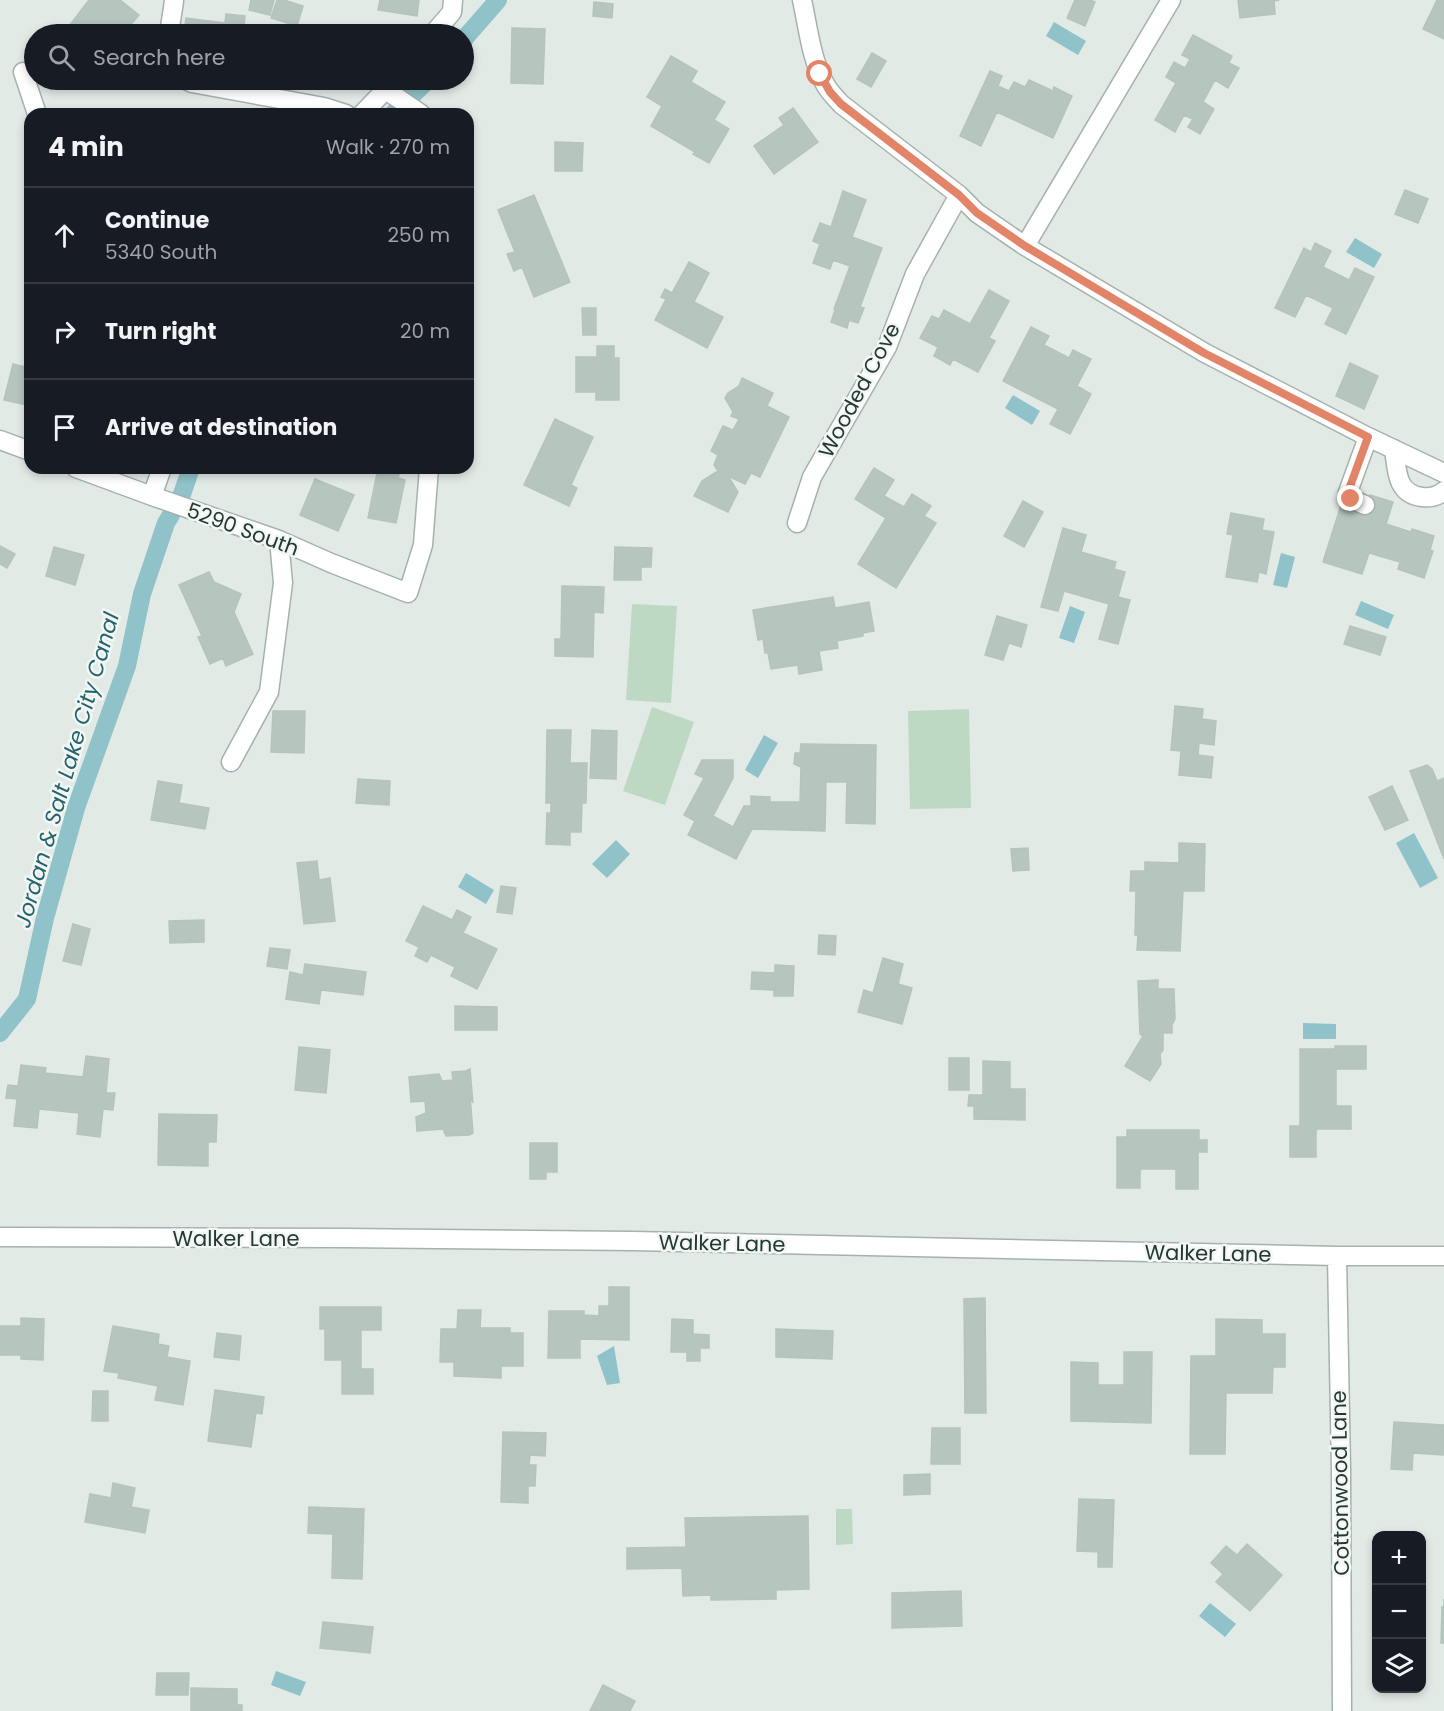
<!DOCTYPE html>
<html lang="en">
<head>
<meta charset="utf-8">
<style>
  body { margin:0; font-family:Poppins,sans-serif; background:#242831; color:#f1f3f6 }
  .controls { position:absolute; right:18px; bottom:18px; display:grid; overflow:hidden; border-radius:12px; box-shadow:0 3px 9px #0003 }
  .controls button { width:54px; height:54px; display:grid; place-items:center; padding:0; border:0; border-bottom:2px solid #363941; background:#171b24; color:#f1f3f6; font:30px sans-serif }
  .stop { position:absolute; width:18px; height:18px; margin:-14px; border:4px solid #e28467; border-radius:50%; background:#fff }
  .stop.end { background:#e28467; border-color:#fff; box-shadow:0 2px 6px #0008 }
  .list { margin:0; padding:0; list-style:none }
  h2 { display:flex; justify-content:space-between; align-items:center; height:78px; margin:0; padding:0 24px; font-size:26px }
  h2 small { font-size:20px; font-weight:400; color:#9ea1a6 }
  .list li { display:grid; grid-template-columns:39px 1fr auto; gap:18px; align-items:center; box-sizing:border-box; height:96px; padding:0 24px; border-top:2px solid #363941 }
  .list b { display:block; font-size:22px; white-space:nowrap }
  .list p { margin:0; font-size:20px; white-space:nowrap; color:#9ea1a6 }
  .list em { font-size:20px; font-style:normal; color:#9ea1a6 }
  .icon { flex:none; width:33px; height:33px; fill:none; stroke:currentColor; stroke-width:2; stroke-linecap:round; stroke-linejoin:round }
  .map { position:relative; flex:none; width:1444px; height:1711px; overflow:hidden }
  .search { position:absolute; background:#171b24; box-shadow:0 3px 9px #0003; left:24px; top:24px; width:450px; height:66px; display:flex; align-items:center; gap:15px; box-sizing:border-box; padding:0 21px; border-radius:33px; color:#9ea1a6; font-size:22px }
  .panel { position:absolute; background:#171b24; box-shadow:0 3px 9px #0003; left:24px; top:108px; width:450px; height:366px; border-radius:18px }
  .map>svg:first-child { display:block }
  .pitch { fill:#bdd9c4 }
  .water { fill:#8fc2c9 }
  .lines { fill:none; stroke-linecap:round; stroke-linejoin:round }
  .canal { stroke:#8fc2c9; stroke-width:18 }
  .building { fill:#b7c5bf; stroke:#b5c3bd; stroke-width:1.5 }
  .minor-casing { stroke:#a5b1ad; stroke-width:21 }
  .minor { stroke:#fff; stroke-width:18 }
  .route { stroke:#e28467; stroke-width:8 }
  .labels { text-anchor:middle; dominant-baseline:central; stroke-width:5; stroke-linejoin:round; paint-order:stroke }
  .street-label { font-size:21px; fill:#243933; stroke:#f2f7f4 }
  .water-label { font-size:22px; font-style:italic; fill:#25636e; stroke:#f2f7f4 }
</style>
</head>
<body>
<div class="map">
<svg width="1444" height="1711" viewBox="0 0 1444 1711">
  <rect width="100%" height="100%" fill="#e2eae6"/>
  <path class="pitch" d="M 632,604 L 677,606 L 671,703 L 626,700 Z
    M 652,707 L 694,722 L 665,805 L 623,791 Z
    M 969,709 L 971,808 L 910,809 L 908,711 Z
    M 836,1509 L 852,1509 L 853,1544 L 836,1545 Z"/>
  <path class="water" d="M 1054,22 L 1086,41 L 1078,55 L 1046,36 Z
    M 1355,238 L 1382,254 L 1374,268 L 1346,252 Z
    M 1013,395 L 1040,411 L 1032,425 L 1005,408 Z
    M 1281,553 L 1295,557 L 1287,588 L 1273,585 Z
    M 1361,601 L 1394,615 L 1388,629 L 1355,615 Z
    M 1070,606 L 1085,612 L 1074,643 L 1059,638 Z
    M 764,735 L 778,743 L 758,778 L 745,770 Z
    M 1414,833 L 1438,878 L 1420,888 L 1396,843 Z
    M 616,840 L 630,854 L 607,878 L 592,864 Z
    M 466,873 L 494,890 L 486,904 L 458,887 Z
    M 1303,1023 L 1336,1024 L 1336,1039 L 1303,1039 Z
    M 614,1346 L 620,1383 L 607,1385 L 597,1356 Z
    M 1210,1603 L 1236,1624 L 1225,1637 L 1199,1616 Z
    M 276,1671 L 306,1682 L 300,1696 L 271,1685 Z"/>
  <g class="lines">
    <path class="canal" d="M 464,39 L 498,0
      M 393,114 L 428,80
      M 181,497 L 191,468
      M 0,1033 L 27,999 L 45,918 L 76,808 L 127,666 L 142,594 L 166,523 L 171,515"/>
  </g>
  <path class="building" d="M 89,0 L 120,0 L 139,15 L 128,28 L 136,34 L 80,34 L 69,26 Z
    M 251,0 L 274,0 L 270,15 L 249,10 Z
    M 277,0 L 284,0 L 303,6 L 297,26 L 271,18 Z
    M 380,0 L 419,0 L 417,16 L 378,10 Z
    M 1075,0 L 1090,0 L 1095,2 L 1085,26 L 1067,18 Z
    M 1238,0 L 1279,0 L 1274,1 L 1275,14 L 1240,18 Z
    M 1437,0 L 1444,0 L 1444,39 L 1423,29 Z
    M 594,2 L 613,4 L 612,18 L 593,16 Z
    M 226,14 L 245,16 L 244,27 L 251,28 L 251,34 L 184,34 L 186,18 L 225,23 Z
    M 512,28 L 545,29 L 543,84 L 511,83 Z
    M 1193,35 L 1232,56 L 1229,63 L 1239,68 L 1228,88 L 1215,80 L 1203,102 L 1214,109 L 1200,134 L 1188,127 L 1193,119 L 1184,115 L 1175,132 L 1155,120 L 1176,83 L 1166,77 L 1174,62 L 1185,68 L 1190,59 L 1182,55 Z
    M 872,53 L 886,61 L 871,87 L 857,79 Z
    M 671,56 L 697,71 L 691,82 L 725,102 L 714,120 L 729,129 L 709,163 L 693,154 L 695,152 L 651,126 L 662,106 L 647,97 Z
    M 990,71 L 1002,76 L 998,86 L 1009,91 L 1014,82 L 1025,87 L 1029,80 L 1053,91 L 1054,87 L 1072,96 L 1053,138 L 997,112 L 981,146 L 960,136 Z
    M 793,108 L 818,142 L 774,174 L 754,146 L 784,125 L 779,118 Z
    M 555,142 L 583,143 L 582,171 L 555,171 Z
    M 1405,190 L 1428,199 L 1418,223 L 1395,214 Z
    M 843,191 L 866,200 L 852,237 L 882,248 L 860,307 L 864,308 L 858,323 L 849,320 L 847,328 L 831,322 L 835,310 L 834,309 L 850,266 L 833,260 L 830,269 L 813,263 L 820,244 L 813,241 L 820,223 L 831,227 Z
    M 534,195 L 570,282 L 534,297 L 522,267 L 514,271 L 507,254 L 515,252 L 498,210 Z
    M 1315,243 L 1331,251 L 1323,267 L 1349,280 L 1355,268 L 1374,277 L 1346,334 L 1325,324 L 1333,308 L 1306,295 L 1295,317 L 1275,308 L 1304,248 L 1311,252 Z
    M 689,262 L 709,273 L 694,302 L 723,317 L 707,348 L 655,320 L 666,299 L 661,297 L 665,289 L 672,293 Z
    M 989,290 L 1009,301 L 989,338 L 995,341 L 978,372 L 953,359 L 950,365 L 934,356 L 938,347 L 920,338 L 932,316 L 939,319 L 944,310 L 970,324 Z
    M 582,308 L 596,308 L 596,335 L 583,335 Z
    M 1031,327 L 1049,336 L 1044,345 L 1069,358 L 1073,350 L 1091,359 L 1077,386 L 1091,394 L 1070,434 L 1050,424 L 1058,409 L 1003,381 Z
    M 597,346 L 614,346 L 614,358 L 619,358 L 619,400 L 596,400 L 596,392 L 576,392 L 576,357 L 597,357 Z
    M 1350,363 L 1378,376 L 1364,409 L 1336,396 Z
    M 13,364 L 30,368 L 30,391 L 27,405 L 4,400 Z
    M 742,378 L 773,393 L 767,406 L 789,417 L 760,477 L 751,473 L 745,484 L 728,476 L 738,492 L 728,512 L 694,496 L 702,481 L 718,471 L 714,465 L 718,455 L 711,451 L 723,426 L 733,430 L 739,419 L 731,416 L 733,412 L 725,398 L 728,393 L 739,386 Z
    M 555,419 L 593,437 L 571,485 L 577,488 L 569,506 L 524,485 Z
    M 378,468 L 401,468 L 398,478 L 405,480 L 396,523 L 368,518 Z
    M 874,468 L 894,480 L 884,496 L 904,507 L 912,494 L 931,506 L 924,516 L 936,523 L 896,588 L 858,564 L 886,518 L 855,499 Z
    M 315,479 L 354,495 L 338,531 L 300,515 Z
    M 1370,495 L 1393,502 L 1386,524 L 1411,532 L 1412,529 L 1434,536 L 1430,550 L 1433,551 L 1424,578 L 1398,569 L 1400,562 L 1369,553 L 1362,574 L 1323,562 L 1341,505 L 1365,513 Z
    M 1023,501 L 1043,512 L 1024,547 L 1004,536 Z
    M 1231,513 L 1264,519 L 1262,530 L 1274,532 L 1266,574 L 1259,572 L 1257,582 L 1226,577 L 1233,535 L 1227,534 Z
    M 1063,528 L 1086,535 L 1081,552 L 1116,562 L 1114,569 L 1125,572 L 1118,597 L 1130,600 L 1118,644 L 1099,639 L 1109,604 L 1064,591 L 1058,611 L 1041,607 Z
    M 0,546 L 15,554 L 7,568 L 0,564 Z
    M 54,547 L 84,555 L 75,585 L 46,576 Z
    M 615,547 L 652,548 L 651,567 L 641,567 L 641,580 L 614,580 Z
    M 209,572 L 214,582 L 241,594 L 234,612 L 253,654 L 226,666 L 223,658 L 210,664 L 198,637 L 202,636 L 179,585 Z
    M 562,586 L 604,587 L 603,613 L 594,612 L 593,657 L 555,656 L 555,639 L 561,639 Z
    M 833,597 L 835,608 L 869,602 L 874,631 L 863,633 L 863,636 L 837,641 L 838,648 L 819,651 L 822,670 L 799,674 L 798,665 L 771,669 L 768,653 L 765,653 L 763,639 L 758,640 L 753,610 Z
    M 997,616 L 1027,625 L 1021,647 L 1009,643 L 1003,660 L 985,655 Z
    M 1350,626 L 1386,637 L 1380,655 L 1344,644 Z
    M 1175,706 L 1203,709 L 1202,719 L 1216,721 L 1214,745 L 1199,743 L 1198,755 L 1213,757 L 1211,778 L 1179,775 L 1181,751 L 1171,750 Z
    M 273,711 L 305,711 L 304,753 L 271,752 Z
    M 547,730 L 571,730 L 570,763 L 587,763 L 586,803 L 582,803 L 581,832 L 570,832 L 570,845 L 546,844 L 547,813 L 551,813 L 551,803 L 546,803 Z
    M 592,730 L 617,731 L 616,779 L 590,778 Z
    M 801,744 L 876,745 L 875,824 L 846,823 L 847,782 L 826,782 L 825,831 L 752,829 L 736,859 L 688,835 L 695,821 L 684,815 L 704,778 L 695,774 L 702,760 L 733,760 L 733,778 L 713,816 L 733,827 L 744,806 L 751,806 L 751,796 L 770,797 L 770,802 L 800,802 L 801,767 L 794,764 L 795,753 L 800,753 Z
    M 1427,765 L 1432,769 L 1437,781 L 1444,778 L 1444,859 L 1410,771 Z
    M 358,779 L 390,781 L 389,805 L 356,803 Z
    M 158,781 L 182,785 L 179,803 L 209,808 L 205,829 L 151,820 Z
    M 1392,786 L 1408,820 L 1385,830 L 1369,797 Z
    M 1179,843 L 1205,844 L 1204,891 L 1183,891 L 1180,951 L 1137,950 L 1138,935 L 1135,935 L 1136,891 L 1130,891 L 1131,871 L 1145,871 L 1145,862 L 1179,863 Z
    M 1028,848 L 1029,870 L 1013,871 L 1011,849 Z
    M 317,861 L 319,880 L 330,878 L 335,921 L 304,924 L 297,863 Z
    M 501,886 L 516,888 L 512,914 L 497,912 Z
    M 423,906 L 452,920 L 457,910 L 471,917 L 463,933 L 497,949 L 477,989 L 451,976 L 455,967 L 431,955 L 427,962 L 415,956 L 419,947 L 406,941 Z
    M 204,920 L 204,942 L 170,943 L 169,921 Z
    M 73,924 L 90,929 L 81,965 L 63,961 Z
    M 819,935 L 836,936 L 835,955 L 818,954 Z
    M 270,948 L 290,950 L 287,969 L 267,966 Z
    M 883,958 L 903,964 L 898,984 L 912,988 L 902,1024 L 858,1012 L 864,990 L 873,993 Z
    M 305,964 L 366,972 L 363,995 L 321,990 L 319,1004 L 286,999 L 290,972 L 303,975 Z
    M 775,965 L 794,966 L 793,996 L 774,996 L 774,990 L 751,989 L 752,972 L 775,973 Z
    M 1158,980 L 1158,989 L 1174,989 L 1175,1019 L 1172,1025 L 1172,1033 L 1163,1033 L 1163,1050 L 1160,1054 L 1161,1064 L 1150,1081 L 1125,1066 L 1143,1036 L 1140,1034 L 1138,981 Z
    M 455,1006 L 497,1007 L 497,1030 L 455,1030 Z
    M 1335,1046 L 1366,1046 L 1366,1069 L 1336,1069 L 1336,1106 L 1351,1106 L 1351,1129 L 1316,1129 L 1316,1157 L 1290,1157 L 1290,1126 L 1300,1126 L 1300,1049 L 1335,1049 Z
    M 299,1047 L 330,1050 L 326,1093 L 295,1090 Z
    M 86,1056 L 109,1059 L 106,1093 L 115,1093 L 113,1110 L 103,1109 L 100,1137 L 77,1134 L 79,1113 L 39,1109 L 37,1128 L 14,1126 L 17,1099 L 6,1098 L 8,1085 L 18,1086 L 21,1065 L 46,1068 L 45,1073 L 83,1077 Z
    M 949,1058 L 969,1058 L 969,1090 L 949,1090 Z
    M 983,1061 L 1010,1062 L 1010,1089 L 1025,1089 L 1025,1120 L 974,1119 L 974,1106 L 968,1106 L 969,1095 L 983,1095 Z
    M 470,1069 L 473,1103 L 470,1096 L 473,1133 L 469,1135 L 446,1136 L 443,1129 L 417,1131 L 416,1117 L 426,1113 L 425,1101 L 411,1102 L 409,1077 L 439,1074 L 442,1081 L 453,1080 L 452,1072 L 466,1071 Z
    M 159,1114 L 217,1115 L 216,1142 L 208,1142 L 208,1166 L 158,1165 Z
    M 1127,1130 L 1199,1130 L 1199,1140 L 1207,1140 L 1207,1152 L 1198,1152 L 1198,1189 L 1176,1189 L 1176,1169 L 1140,1169 L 1140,1188 L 1117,1188 L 1117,1137 L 1127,1137 Z
    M 530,1143 L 557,1143 L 557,1172 L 546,1172 L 546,1179 L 530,1179 Z
    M 609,1287 L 629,1287 L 629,1340 L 580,1339 L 580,1358 L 548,1358 L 549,1311 L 584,1311 L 584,1315 L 599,1316 L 599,1306 L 609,1306 Z
    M 985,1298 L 986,1413 L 965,1413 L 964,1299 Z
    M 320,1307 L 381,1307 L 381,1330 L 361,1330 L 361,1369 L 373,1369 L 373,1394 L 342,1394 L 342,1360 L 325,1360 L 325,1329 L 320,1329 Z
    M 458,1310 L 481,1310 L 480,1328 L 510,1328 L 510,1333 L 523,1333 L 523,1366 L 501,1366 L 501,1378 L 454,1376 L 454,1362 L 440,1362 L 441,1329 L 457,1329 Z
    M 21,1318 L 44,1319 L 43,1360 L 21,1359 L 21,1355 L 0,1355 L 0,1326 L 21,1326 Z
    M 672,1319 L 693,1320 L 693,1334 L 709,1335 L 709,1348 L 700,1348 L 700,1361 L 687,1361 L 687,1352 L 671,1352 Z
    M 1216,1319 L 1262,1320 L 1262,1334 L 1285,1334 L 1285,1367 L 1273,1367 L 1272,1393 L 1226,1393 L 1225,1454 L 1190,1454 L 1191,1356 L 1216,1356 Z
    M 113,1326 L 159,1334 L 158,1344 L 169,1346 L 167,1357 L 190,1361 L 183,1405 L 155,1400 L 158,1386 L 118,1378 L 119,1373 L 104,1371 Z
    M 776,1329 L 833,1331 L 832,1359 L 776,1357 Z
    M 217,1333 L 241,1336 L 239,1360 L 214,1357 Z
    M 1124,1352 L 1152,1352 L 1151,1423 L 1071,1421 L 1071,1362 L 1098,1363 L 1098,1385 L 1124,1385 Z
    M 215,1390 L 264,1397 L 262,1414 L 256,1413 L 251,1447 L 208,1441 Z
    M 93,1391 L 108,1391 L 108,1421 L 92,1421 Z
    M 1394,1422 L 1444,1425 L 1444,1455 L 1413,1453 L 1412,1470 L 1391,1469 Z
    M 932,1428 L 960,1428 L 960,1464 L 931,1464 Z
    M 503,1432 L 546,1433 L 545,1456 L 530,1455 L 529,1465 L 536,1465 L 535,1486 L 528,1486 L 528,1503 L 501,1502 Z
    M 930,1474 L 930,1494 L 904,1495 L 904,1475 Z
    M 113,1483 L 135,1488 L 131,1507 L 149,1510 L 145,1533 L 85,1522 L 90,1494 L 111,1498 Z
    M 1079,1499 L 1114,1500 L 1112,1567 L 1098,1567 L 1098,1552 L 1101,1552 L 1077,1551 Z
    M 309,1507 L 364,1509 L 362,1579 L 332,1578 L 333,1534 L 308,1533 Z
    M 808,1516 L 809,1589 L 776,1590 L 776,1599 L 711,1600 L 711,1595 L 683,1596 L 682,1568 L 627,1569 L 627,1548 L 686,1547 L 685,1518 Z
    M 1247,1544 L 1282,1575 L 1250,1611 L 1216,1582 L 1223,1574 L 1211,1563 L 1226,1546 L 1237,1555 Z
    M 961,1591 L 962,1626 L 892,1628 L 892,1593 Z
    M 1444,1599 L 1444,1643 L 1441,1643 L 1442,1607 L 1444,1607 Z
    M 323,1622 L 373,1627 L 370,1653 L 320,1648 Z
    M 157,1673 L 189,1673 L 188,1695 L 156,1695 Z
    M 603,1685 L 635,1701 L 630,1711 L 590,1711 Z
    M 191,1688 L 237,1689 L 237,1705 L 242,1705 L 242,1711 L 191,1711 Z"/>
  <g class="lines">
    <defs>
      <path id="minor" d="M 802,0 C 808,27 811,58 824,82 C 828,91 835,97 841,104 L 959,195 L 977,213 L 1025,246 L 1205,353 L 1368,437 L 1444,473
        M 169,34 L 174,1
        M 433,34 L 452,12 L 453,0
        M 23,72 L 37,114
        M 186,80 L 192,83 L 324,107 L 346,114
        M 386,90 L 421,114
        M 362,114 L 395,80
        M 1025,246 L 1171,0
        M 0,440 L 30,451
        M 1394,449 C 1397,470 1396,494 1422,497 C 1430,498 1438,496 1444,491
        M 76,468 L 152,496 L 279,540 L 331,563 L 408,593 L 423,545 L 429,468
        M 152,496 L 162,468
        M 1365,505 L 1351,499 L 1348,492 L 1368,437
        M 797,523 L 812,477 L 887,347 L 915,274 L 959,195
        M 231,762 L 269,692 L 283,583 L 279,540
        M 0,1237 L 344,1238 L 632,1241 L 1337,1256 L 1444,1256
        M 1337,1256 L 1341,1471 L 1342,1711"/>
    </defs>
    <use href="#minor" class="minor-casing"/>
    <use href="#minor" class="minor"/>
  </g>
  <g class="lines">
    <path class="route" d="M 820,74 L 830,92 L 841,104 L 959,195 L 977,213 L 1025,246 L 1204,353 L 1368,437 L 1348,492 L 1351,499"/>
  </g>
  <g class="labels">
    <g class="street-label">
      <text transform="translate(859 390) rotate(-62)">Wooded Cove</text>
      <text transform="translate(243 529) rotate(20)">5290 South</text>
      <text x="236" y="1238">Walker Lane</text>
      <text transform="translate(722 1243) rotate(1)">Walker Lane</text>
      <text transform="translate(1208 1253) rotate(1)">Walker Lane</text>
      <text transform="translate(1340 1483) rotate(-91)">Cottonwood Lane</text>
    </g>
    <g class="water-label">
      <text transform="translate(67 770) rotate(-74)">Jordan &amp; Salt Lake City Canal</text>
    </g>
  </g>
</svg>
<div class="controls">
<button>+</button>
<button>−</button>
<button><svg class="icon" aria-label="layers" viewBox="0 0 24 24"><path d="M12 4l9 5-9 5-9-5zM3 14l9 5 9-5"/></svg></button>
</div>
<div class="stop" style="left:820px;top:74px"></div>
<div class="stop end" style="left:1351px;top:499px"></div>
<div class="search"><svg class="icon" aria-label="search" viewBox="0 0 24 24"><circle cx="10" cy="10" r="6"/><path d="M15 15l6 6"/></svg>Search here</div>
<section class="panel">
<h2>4 min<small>Walk · 270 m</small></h2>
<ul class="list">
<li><svg class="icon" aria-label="ahead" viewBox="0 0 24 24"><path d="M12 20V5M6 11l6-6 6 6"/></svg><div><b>Continue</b><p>5340 South</p></div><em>250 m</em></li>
<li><svg class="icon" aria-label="right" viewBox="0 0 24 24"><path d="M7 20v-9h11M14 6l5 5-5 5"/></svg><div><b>Turn right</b></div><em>20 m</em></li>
<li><svg class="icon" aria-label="arrive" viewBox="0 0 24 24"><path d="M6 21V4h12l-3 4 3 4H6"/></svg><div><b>Arrive at destination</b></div></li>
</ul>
</section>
</div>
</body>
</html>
